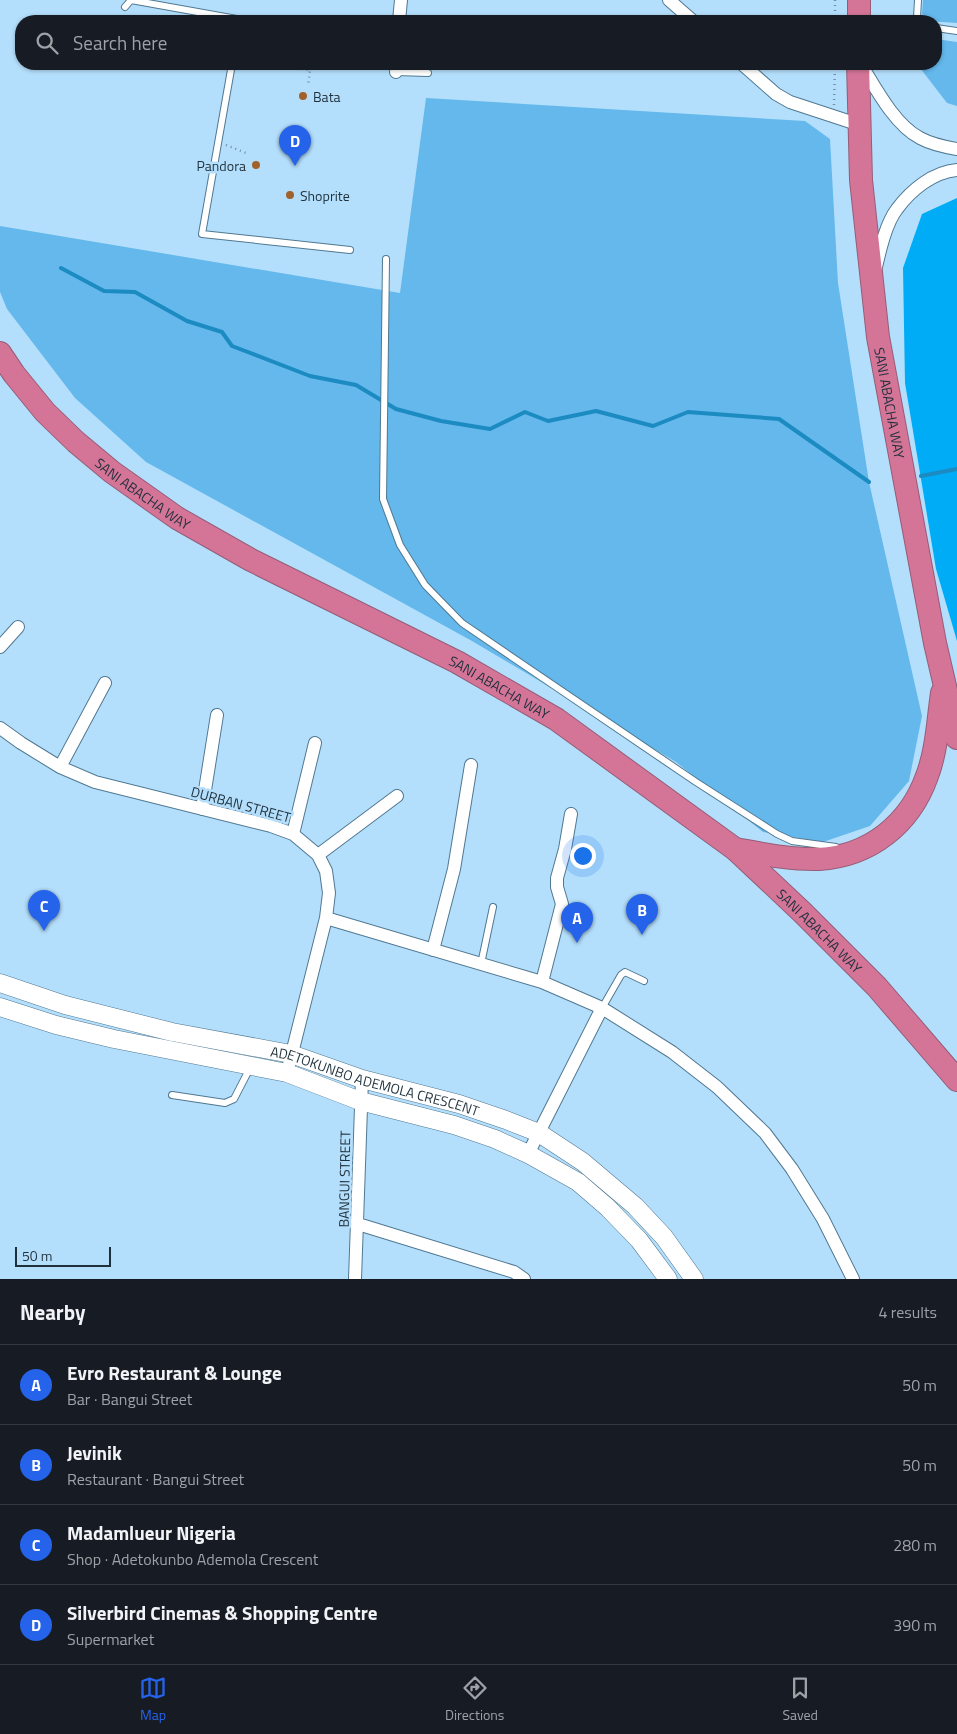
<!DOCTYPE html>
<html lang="en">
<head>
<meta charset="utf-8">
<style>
  body { margin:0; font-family:"Titillium Web",sans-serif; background:#242831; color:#f1f3f6 }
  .scale { position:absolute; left:15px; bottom:12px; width:96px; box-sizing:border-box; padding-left:5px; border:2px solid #1f303b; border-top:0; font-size:14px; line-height:18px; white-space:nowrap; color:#1f303b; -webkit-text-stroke:4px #b4dffc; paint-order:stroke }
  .you { position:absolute; left:582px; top:855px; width:18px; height:18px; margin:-12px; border:4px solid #fff; border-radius:50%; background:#1a73e8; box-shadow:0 0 0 8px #1a73e833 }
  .badge { display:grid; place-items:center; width:32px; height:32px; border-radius:50%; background:#2563eb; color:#fff; font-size:16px; font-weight:700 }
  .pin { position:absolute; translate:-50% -41px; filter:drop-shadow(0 1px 2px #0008) }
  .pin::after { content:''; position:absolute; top:26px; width:18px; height:15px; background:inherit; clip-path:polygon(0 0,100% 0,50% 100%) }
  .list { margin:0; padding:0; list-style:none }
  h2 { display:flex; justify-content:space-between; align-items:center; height:65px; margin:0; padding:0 20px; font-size:21px }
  h2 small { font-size:16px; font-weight:400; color:#9ea1a6 }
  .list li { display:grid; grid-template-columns:32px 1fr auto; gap:15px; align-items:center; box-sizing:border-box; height:80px; padding:0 20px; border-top:1px solid #363941 }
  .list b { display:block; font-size:19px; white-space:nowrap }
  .list p { margin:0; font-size:16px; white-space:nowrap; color:#9ea1a6 }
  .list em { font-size:16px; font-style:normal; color:#9ea1a6 }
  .icon { flex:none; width:28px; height:28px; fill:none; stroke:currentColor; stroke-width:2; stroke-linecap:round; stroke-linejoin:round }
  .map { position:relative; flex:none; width:957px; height:1279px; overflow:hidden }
  .search { position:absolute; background:#171b24; box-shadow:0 1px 4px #0004; left:15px; right:15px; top:15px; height:55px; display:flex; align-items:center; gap:12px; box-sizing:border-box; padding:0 18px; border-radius:20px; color:#9ea1a6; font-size:19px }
  .sheet { height:385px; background:#171b24 }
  nav { display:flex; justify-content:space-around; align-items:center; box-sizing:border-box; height:70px; border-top:1px solid #363941; background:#171b24; font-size:14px; color:#9ea1a6 }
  nav a { display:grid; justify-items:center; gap:2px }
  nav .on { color:#2563eb }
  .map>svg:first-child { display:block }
  .green { fill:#64b8ec }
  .forest { fill:#00acf5 }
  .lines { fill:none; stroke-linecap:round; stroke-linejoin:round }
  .stream { stroke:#1c8bc2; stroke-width:4 }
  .lane-casing { stroke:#507891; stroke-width:8 }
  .street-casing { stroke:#507891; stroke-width:14 }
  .secondary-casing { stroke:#507891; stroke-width:19 }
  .highway-casing { stroke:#955d77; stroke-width:24 }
  .path { stroke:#708fa4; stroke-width:2.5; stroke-dasharray:1 4; stroke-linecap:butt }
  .lane { stroke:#fff; stroke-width:6 }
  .street { stroke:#fff; stroke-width:12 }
  .secondary { stroke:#fff; stroke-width:18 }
  .highway { stroke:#d47598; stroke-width:22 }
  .poi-dot { fill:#a1612b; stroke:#b4dffc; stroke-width:2 }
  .labels { text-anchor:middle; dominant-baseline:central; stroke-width:5; stroke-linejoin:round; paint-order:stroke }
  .poi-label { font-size:14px; fill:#1f303b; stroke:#b4dffc; text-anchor:start }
  .street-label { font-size:14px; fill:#1f303b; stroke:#b4dffc }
</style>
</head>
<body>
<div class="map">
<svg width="957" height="1279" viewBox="0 0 957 1279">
  <rect width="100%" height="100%" fill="#b4dffc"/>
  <path class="green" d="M 923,0 L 957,0 L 957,23 L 928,21 L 922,14 Z
    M 936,39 L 957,42 L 957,106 L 947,103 L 917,64 L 936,64 Z
    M 426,98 L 805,121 L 830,139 L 838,283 L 869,482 L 922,716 L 909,781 L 870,826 L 823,842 L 763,832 L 676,762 L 472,641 L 146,462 L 75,398 L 7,309 L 0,292 L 0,226 L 400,293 Z"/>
  <path class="forest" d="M 957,198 L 957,641 L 936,569 L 905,383 L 903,268 L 922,214 Z"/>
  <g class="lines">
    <path class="stream" d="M 61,268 L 104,291 L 135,292 L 187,321 L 222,332 L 232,346 L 310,376 L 356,385 L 396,409 L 441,421 L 490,429 L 525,412 L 548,421 L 596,411 L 653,426 L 688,412 L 779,419 L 869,482
      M 921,476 L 957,469"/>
    <defs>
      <path id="lane" d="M 918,0 L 917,18 L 919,21
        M 125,7 L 131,0 L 248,21
        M 936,28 L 957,31
        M 232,64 L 202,234 L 350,250
        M 396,72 L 428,73
        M 386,259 L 383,499 L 400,545 L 425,585 L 462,623 L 696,782 L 777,834 L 792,841 L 836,847
        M 481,964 L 493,907
        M 602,1008 L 621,975 L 625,972 L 644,981
        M 172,1095 L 225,1103 L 234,1099 L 250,1068"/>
      <path id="street" d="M 669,0 L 693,21
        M 399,21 L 401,0
        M 742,64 L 776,94 L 790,102 L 860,125
        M 862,66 C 876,89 895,125 920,138 C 931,144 945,147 957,149
        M 396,72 L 397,64
        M 876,267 C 880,250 886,223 897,209 C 911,190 933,172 957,170
        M 0,647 L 18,627
        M 0,728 L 21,743 L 60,767 L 95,782 L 271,826 L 293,834 L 318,855 L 326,871 L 329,893 L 326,918 L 287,1073
        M 60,767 L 105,683
        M 202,809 L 217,715
        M 293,834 L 315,743
        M 318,855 L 397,796
        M 326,918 L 542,982 L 602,1008 L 672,1052 L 717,1087 L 765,1133 L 792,1169 L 823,1219 L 853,1279
        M 433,950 L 454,869 L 471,765
        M 542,982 L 562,904 L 557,887 L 557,878 L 565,849 L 571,814
        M 528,1154 L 602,1008
        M 358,1224 L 514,1272 L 524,1279
        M 355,1279 L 362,1079"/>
      <g id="secondary">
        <path id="s1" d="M 0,983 L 65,1005 L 172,1032 L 291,1054 L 362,1079 L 459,1104 L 506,1120 L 539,1133 L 583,1162 L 635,1206 L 664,1237 L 694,1279"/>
        <path d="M 0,1007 L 56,1025 L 114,1039 L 287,1073 L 360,1101 L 454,1125 L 495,1139 L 528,1154 L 578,1182 L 607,1207 L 639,1240 L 668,1279"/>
      </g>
      <g id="highway">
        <path d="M 859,21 L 859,0"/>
        <path id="s2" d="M 858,64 L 861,180 L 878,337 L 935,643 L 957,738"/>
        <path id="s3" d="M 0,353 L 14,374 L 45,412 L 76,442 L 112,472 L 177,518 L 251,560 L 457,662 L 556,719 L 735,849 L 802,912 L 877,987 L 957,1080"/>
        <path d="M 735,849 C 763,854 791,860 819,859 C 870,856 910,824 927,776 C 937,750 938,720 942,693"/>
      </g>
    </defs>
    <use href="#lane" class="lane-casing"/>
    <use href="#street" class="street-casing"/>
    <use href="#secondary" class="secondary-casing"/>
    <use href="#highway" class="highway-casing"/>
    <path class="path" d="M 835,21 L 835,0
      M 267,64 L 310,70 L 308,86
      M 834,105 L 835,64
      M 226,145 L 246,153"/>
    <use href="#lane" class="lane"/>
    <use href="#street" class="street"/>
    <use href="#secondary" class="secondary"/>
    <use href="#highway" class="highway"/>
  </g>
  <g class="poi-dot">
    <circle cx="303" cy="96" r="5"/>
    <circle cx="256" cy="165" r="5"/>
    <circle cx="290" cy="195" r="5"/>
  </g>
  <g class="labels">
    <g class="poi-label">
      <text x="313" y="96">Bata</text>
      <text x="246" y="165" text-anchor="end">Pandora</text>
      <text x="300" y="195">Shoprite</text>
    </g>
    <g class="street-label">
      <text stroke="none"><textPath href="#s2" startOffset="341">SANI ABACHA WAY</textPath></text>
      <text stroke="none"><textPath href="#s3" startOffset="202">SANI ABACHA WAY</textPath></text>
      <text stroke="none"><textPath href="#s3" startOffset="608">SANI ABACHA WAY</textPath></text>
      <text transform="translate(241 804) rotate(15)">DURBAN STREET</text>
      <text stroke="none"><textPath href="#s3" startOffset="1012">SANI ABACHA WAY</textPath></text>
      <text stroke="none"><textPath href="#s1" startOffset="388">ADETOKUNBO ADEMOLA CRESCENT</textPath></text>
      <text transform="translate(344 1179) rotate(-89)">BANGUI STREET</text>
    </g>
  </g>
</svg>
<div class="scale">50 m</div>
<div class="you"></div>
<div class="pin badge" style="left:577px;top:943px">A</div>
<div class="pin badge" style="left:642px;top:935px">B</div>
<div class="pin badge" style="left:44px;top:931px">C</div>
<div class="pin badge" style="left:295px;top:166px">D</div>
<div class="search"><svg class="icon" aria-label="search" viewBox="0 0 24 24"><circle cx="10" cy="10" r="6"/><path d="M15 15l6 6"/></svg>Search here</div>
</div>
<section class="sheet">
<h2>Nearby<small>4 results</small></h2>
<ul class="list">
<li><span class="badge">A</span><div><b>Evro Restaurant &amp; Lounge</b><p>Bar · Bangui Street</p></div><em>50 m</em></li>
<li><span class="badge">B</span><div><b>Jevinik</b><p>Restaurant · Bangui Street</p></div><em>50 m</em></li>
<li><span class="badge">C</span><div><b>Madamlueur Nigeria</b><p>Shop · Adetokunbo Ademola Crescent</p></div><em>280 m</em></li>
<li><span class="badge">D</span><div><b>Silverbird Cinemas &amp; Shopping Centre</b><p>Supermarket</p></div><em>390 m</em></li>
</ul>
</section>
<nav>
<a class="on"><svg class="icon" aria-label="map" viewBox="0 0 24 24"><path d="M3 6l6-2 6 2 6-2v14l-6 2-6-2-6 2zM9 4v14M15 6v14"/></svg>Map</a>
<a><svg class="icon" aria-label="directions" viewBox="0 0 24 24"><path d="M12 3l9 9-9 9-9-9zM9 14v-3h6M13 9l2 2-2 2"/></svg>Directions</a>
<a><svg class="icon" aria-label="saved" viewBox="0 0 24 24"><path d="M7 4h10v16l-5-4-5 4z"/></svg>Saved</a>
</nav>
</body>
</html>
